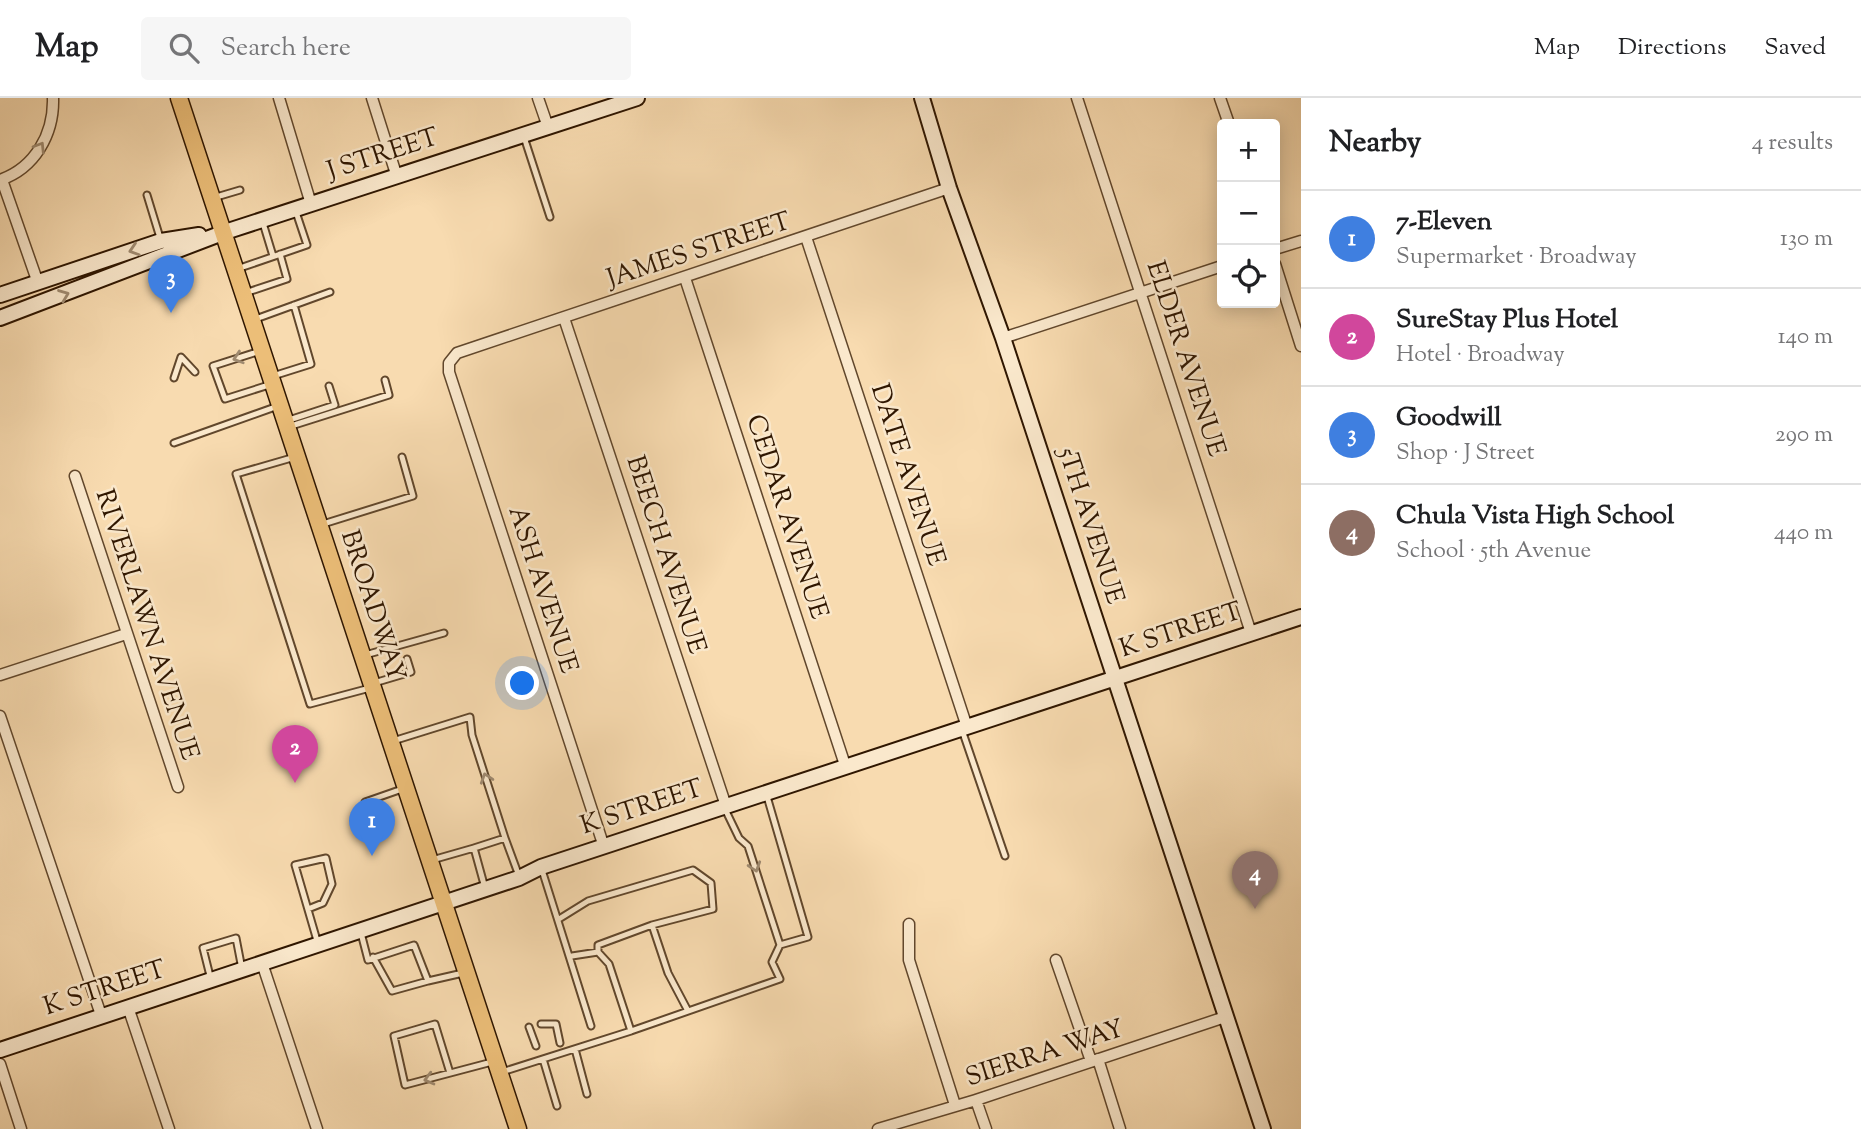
<!DOCTYPE html>
<html lang="en">
<head>
<meta charset="utf-8">
<style>
  body { margin:0; font-family:"Sorts Mill Goudy",serif; background:#f6f6f6; color:#202124 }
  .controls { position:absolute; right:21px; top:21px; display:grid; overflow:hidden; border-radius:7px; box-shadow:0 4px 18px #0003 }
  .controls button { width:63px; height:63px; display:grid; place-items:center; padding:0; border:0; border-bottom:2px solid #e0e0e0; background:#fff; color:#202124; font:35px sans-serif }
  .you { position:absolute; left:523px; top:586px; width:24px; height:24px; margin:-18px; border:5px solid #fff; border-radius:50%; background:#1a73e8; box-shadow:0 0 0 10px #1a73e833 }
  .badge { display:grid; place-items:center; width:46px; height:46px; border-radius:50%; background:#8f2418; color:#fff; font-size:23px; font-weight:700 }
  .pin { position:absolute; translate:-50% -58px; filter:drop-shadow(0 2px 4px #0008) }
  .pin::after { content:''; position:absolute; top:37px; width:24px; height:21px; background:inherit; clip-path:polygon(0 0,100% 0,50% 100%) }
  .list { margin:0; padding:0; list-style:none }
  h2 { display:flex; justify-content:space-between; align-items:center; height:91px; margin:0; padding:0 28px; font-size:30px }
  h2 small { font-size:23px; font-weight:400; color:#757577 }
  .list li { display:grid; grid-template-columns:46px 1fr auto; gap:21px; align-items:center; box-sizing:border-box; height:98px; padding:0 28px; border-top:2px solid #e0e0e0 }
  .list b { display:block; font-size:26px; white-space:nowrap }
  .list p { margin:0; font-size:23px; white-space:nowrap; color:#757577 }
  .list em { font-size:23px; font-style:normal; color:#757577 }
  .icon { flex:none; width:38px; height:38px; fill:none; stroke:currentColor; stroke-width:2; stroke-linecap:round; stroke-linejoin:round }
  .map { position:relative; flex:none; width:1301px; height:1031px; overflow:hidden }
  header { display:flex; align-items:center; gap:42px; box-sizing:border-box; height:98px; padding:0 35px; background:#fff; border-bottom:2px solid #e0e0e0 }
  header strong { font-size:33px }
  nav { display:flex; gap:38px; margin-inline-start:auto; font-size:24px }
  .search { width:490px; height:63px; background:#f6f6f6; display:flex; align-items:center; gap:18px; box-sizing:border-box; padding:0 24px; border-radius:7px; color:#757577; font-size:26px }
  main { display:flex }
  aside { flex:1; background:#fff }
  .map>svg:first-child { display:block }
  .lines { fill:none; stroke-linecap:round; stroke-linejoin:round }
  .lane-casing { stroke:#61472c; stroke-width:9 }
  .street-casing { stroke:#61472c; stroke-width:13 }
  .secondary-casing { stroke:#2f1600; stroke-width:18 }
  .primary-casing { stroke:#2f1600; stroke-width:19 }
  .lane { stroke:#fae8cc; stroke-width:5 }
  .street { stroke:#fae8cc; stroke-width:10 }
  .secondary { stroke:#fae8cc; stroke-width:14 }
  .primary { stroke:#ecbe78; stroke-width:16 }
  .oneway { stroke:#9f8a70 }
  .labels { text-anchor:middle; dominant-baseline:central; stroke-width:5; stroke-linejoin:round; paint-order:stroke }
  .street-label { font-size:26px; fill:#2f1600; stroke:#fae8cc }
</style>
</head>
<body>
<header>
<strong>Map</strong>
<div class="search"><svg class="icon" aria-label="search" viewBox="0 0 24 24"><circle cx="10" cy="10" r="6"/><path d="M15 15l6 6"/></svg>Search here</div>
<nav><a>Map</a><a>Directions</a><a>Saved</a></nav>
</header>
<main>
<div class="map">
<svg width="1301" height="1031" viewBox="0 0 1301 1031">
  <rect width="100%" height="100%" fill="#f8dbb0"/>
  <filter id="stains"><feTurbulence type="fractalNoise" baseFrequency=".00286" numOctaves="4"/><feColorMatrix values="0 0 0 0 .2 0 0 0 0 .09 0 0 0 0 .02 0 0 0 .5 -.17"/></filter>
  <radialGradient id="worn" r=".72"><stop offset=".6" stop-color="#630" stop-opacity="0"/><stop offset="1" stop-color="#630" stop-opacity=".3"/></radialGradient>
  <g class="lines">
    <defs>
      <path id="lane" d="M 524,39 L 550,119
        M 147,97 L 161,143
        M 213,100 L 240,92
        M 263,125 L 273,158
        M 237,171 L 307,147 L 296,114
        M 245,195 L 287,181 L 280,156
        M 253,222 L 330,194
        M 260,253 L 213,268 L 225,301 L 272,286
        M 273,278 L 311,266 L 294,207
        M 174,280 L 181,259 L 195,274
        M 289,322 L 335,307 L 329,288
        M 288,329 L 389,297 L 385,282
        M 174,345 L 278,308
        M 295,359 L 236,376 L 310,606 L 370,590
        M 323,426 L 413,398 L 402,359
        M 365,557 L 444,535
        M 374,585 L 411,574 L 407,561
        M 962,632 L 1005,758
        M 393,643 L 470,619 L 472,637 L 505,740
        M 365,704 L 405,690
        M 724,709 L 739,740 L 748,748 L 780,847
        M 474,750 L 505,740 L 519,778
        M 432,762 L 474,750 L 485,790
        M 542,772 L 591,928
        M 308,811 L 323,805 L 332,786 L 326,760 L 295,767 L 318,846
        M 559,821 L 588,803 L 693,772 L 711,785 L 713,811 L 652,827
        M 361,835 L 368,862 L 414,847 L 428,883 L 463,875
        M 598,854 L 598,847 L 652,827 L 668,875 L 688,913
        M 373,859 L 392,893 L 428,883
        M 211,882 L 203,850 L 236,840 L 242,871
        M 541,926 L 556,926 L 560,945
        M 529,929 L 536,948
        M 631,933 L 780,881 L 772,864 L 780,847 L 808,839 L 766,695
        M 575,951 L 587,996
        M 543,961 L 557,1008
        M 502,974 L 631,933 L 609,866 L 598,854 L 572,858
        M 450,975 L 435,926 L 394,938 L 405,987 L 492,964"/>
      <path id="street" d="M 279,0 L 311,106
        M 372,0 L 397,79
        M 538,0 L 548,29
        M 1077,0 L 1251,535
        M 1220,0 L 1229,26
        M 0,82 C 35,70 54,36 53,0
        M 2,82 L 38,185
        M 806,139 L 967,629
        M 1275,151 L 1301,143
        M 1275,166 L 1301,248
        M 685,180 L 846,670
        M 564,220 L 726,708
        M 1003,240 L 1222,168
        M 75,378 L 178,689
        M 0,577 L 126,536
        M 0,618 L 101,917
        M 604,749 L 449,274 L 449,265 L 457,255 L 949,90
        M 909,826 L 909,862 L 955,1007
        M 1056,862 L 1091,963
        M 262,865 L 317,1031
        M 128,909 L 169,1031
        M 1098,961 L 1120,1031
        M 0,966 L 21,1031
        M 976,1002 L 986,1031
        M 878,1031 L 976,1002 L 1225,919"/>
      <path id="secondary" d="M 922,0 L 949,90 L 1003,240 L 1263,1031
        M 0,197 L 161,143 L 199,137
        M 0,220 L 225,134 L 637,0
        M 0,952 L 519,780 L 541,769 L 1301,519"/>
      <path id="primary" d="M 179,0 L 518,1031"/>
    </defs>
    <use href="#lane" class="lane-casing"/>
    <use href="#street" class="street-casing"/>
    <use href="#secondary" class="secondary-casing"/>
    <use href="#primary" class="primary-casing"/>
    <use href="#lane" class="lane"/>
    <use href="#street" class="street"/>
    <use href="#secondary" class="secondary"/>
    <use href="#primary" class="primary"/>
  </g>
  <defs><path id="oneway-chevron" d="M-2-3.5L2.5 0L-2 3.5" fill="none" stroke-width="1.6" stroke-linecap="round" stroke-linejoin="round" transform="scale(1.75)"/></defs>
  <g class="oneway">
    <use href="#oneway-chevron" transform="translate(40 49) rotate(-58)"/>
    <use href="#oneway-chevron" transform="translate(134 152) rotate(162)"/>
    <use href="#oneway-chevron" transform="translate(64 197) rotate(-21)"/>
    <use href="#oneway-chevron" transform="translate(238 260) rotate(162)"/>
    <use href="#oneway-chevron" transform="translate(486 680) rotate(-108)"/>
    <use href="#oneway-chevron" transform="translate(755 769) rotate(72)"/>
    <use href="#oneway-chevron" transform="translate(429 981) rotate(165)"/>
  </g>
  <g class="labels">
    <g class="street-label">
      <text transform="translate(383 57) rotate(-18)">J STREET</text>
      <text transform="translate(699 153) rotate(-18)">JAMES STREET</text>
      <text transform="translate(1185 261) rotate(72)">ELDER AVENUE</text>
      <text transform="translate(907 377) rotate(72)">DATE AVENUE</text>
      <text transform="translate(786 419) rotate(72)">CEDAR AVENUE</text>
      <text transform="translate(1090 428) rotate(72)">5TH AVENUE</text>
      <text transform="translate(665 457) rotate(72)">BEECH AVENUE</text>
      <text transform="translate(542 492) rotate(72)">ASH AVENUE</text>
      <text transform="translate(372 508) rotate(72)">BROADWAY</text>
      <text transform="translate(146 527) rotate(72)">RIVERLAWN AVENUE</text>
      <text transform="translate(1181 533) rotate(-18)">K STREET</text>
      <text transform="translate(642 710) rotate(-18)">K STREET</text>
      <text transform="translate(105 891) rotate(-18)">K STREET</text>
      <text transform="translate(1045 956) rotate(-18)">SIERRA WAY</text>
    </g>
  </g>
  <rect width="100%" height="100%" filter="url(#stains)"/>
  <rect width="100%" height="100%" fill="url(#worn)"/>
</svg>
<div class="controls">
<button>+</button>
<button>−</button>
<button><svg class="icon" aria-label="locate" viewBox="0 0 24 24"><circle cx="12" cy="12" r="6"/><path d="M12 2v4M12 18v4M2 12h4M18 12h4"/></svg></button>
</div>
<div class="you"></div>
<div class="pin badge" style="left:372px;top:758px;background:#3f7fe0">1</div>
<div class="pin badge" style="left:295px;top:685px;background:#d1479c">2</div>
<div class="pin badge" style="left:171px;top:215px;background:#3f7fe0">3</div>
<div class="pin badge" style="left:1255px;top:811px;background:#8d6e63">4</div>
</div>
<aside>
<h2>Nearby<small>4 results</small></h2>
<ul class="list">
<li><span class="badge" style="background:#3f7fe0">1</span><div><b>7-Eleven</b><p>Supermarket · Broadway</p></div><em>130 m</em></li>
<li><span class="badge" style="background:#d1479c">2</span><div><b>SureStay Plus Hotel</b><p>Hotel · Broadway</p></div><em>140 m</em></li>
<li><span class="badge" style="background:#3f7fe0">3</span><div><b>Goodwill</b><p>Shop · J Street</p></div><em>290 m</em></li>
<li><span class="badge" style="background:#8d6e63">4</span><div><b>Chula Vista High School</b><p>School · 5th Avenue</p></div><em>440 m</em></li>
</ul>
</aside>
</main>
</body>
</html>
